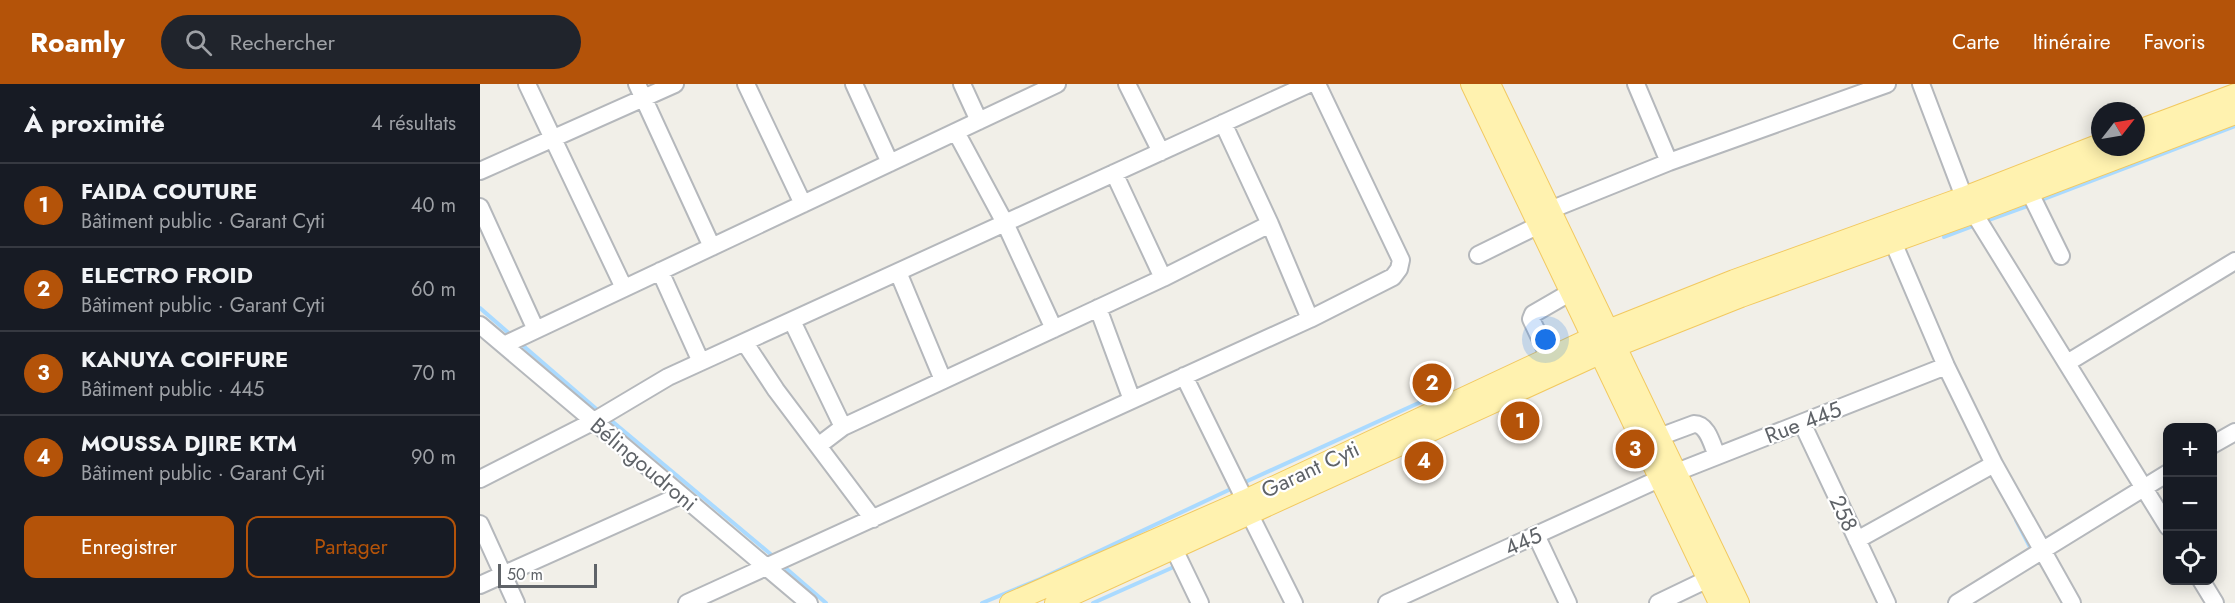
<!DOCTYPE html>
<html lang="fr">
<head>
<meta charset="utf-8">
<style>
  body { margin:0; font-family:Jost,sans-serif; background:#20242c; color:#f1f3f6 }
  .controls { position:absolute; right:18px; bottom:18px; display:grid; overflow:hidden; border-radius:12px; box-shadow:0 3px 15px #0003 }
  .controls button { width:54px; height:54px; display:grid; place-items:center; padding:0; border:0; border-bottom:2px solid #363941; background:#171b24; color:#f1f3f6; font:30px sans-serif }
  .compass { position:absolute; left:1611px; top:18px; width:54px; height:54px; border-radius:50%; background:#171b24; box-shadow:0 3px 15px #0003; rotate:59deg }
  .scale { position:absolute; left:18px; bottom:15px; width:99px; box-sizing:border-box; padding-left:6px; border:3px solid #5f6368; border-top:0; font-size:16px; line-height:21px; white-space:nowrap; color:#5f6368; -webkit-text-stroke:4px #fff; paint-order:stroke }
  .you { position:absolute; left:1066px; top:256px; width:21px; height:21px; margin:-15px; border:4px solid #fff; border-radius:50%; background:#1a73e8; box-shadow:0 0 0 9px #1a73e833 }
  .badge { display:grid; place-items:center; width:39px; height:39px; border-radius:50%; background:#b45309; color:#fff; font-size:20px; font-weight:700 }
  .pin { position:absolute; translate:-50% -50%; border:3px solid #fff; box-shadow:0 2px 6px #0006 }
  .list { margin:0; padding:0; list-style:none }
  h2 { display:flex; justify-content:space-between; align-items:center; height:78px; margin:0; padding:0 24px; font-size:26px }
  h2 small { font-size:20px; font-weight:400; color:#9ea1a6 }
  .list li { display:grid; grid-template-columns:39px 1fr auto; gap:18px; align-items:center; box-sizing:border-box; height:84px; padding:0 24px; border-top:2px solid #363941 }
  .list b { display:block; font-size:22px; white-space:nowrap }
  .list p { margin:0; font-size:20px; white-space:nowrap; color:#9ea1a6 }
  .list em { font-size:20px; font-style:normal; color:#9ea1a6 }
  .actions { display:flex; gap:12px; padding:18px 24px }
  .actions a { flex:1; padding:14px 0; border:2px solid #b45309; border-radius:12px; text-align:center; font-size:21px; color:#b45309 }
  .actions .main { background:#b45309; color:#fff }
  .icon { flex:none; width:33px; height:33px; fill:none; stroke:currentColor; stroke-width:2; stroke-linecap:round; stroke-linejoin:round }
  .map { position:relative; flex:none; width:1755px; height:519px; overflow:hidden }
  header { display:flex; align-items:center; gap:36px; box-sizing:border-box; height:84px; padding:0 30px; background:#b45309; color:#fff }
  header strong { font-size:28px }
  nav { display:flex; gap:33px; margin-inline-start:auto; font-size:21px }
  .search { width:420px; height:54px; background:#20242c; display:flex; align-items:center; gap:15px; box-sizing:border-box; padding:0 21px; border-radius:33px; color:#9ea1a6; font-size:22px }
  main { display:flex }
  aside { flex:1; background:#171b24 }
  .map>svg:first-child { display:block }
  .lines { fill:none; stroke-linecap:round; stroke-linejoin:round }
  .stream { stroke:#aadaff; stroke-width:4 }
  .minor-casing { stroke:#b5b8bc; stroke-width:20 }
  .major-casing { stroke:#f2c960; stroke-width:22 }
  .minor { stroke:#fff; stroke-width:16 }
  .major { stroke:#fff2af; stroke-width:20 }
  .labels { text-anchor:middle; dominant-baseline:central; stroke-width:4.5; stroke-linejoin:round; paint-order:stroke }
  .street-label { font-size:22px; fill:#5f6368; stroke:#fff }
</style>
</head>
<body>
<header>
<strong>Roamly</strong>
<div class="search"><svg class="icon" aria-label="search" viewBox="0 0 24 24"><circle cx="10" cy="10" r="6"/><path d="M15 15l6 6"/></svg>Rechercher</div>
<nav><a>Carte</a><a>Itinéraire</a><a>Favoris</a></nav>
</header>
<main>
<aside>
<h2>À proximité<small>4 résultats</small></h2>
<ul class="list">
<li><span class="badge">1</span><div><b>FAIDA COUTURE</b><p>Bâtiment public · Garant Cyti</p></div><em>40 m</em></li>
<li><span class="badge">2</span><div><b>ELECTRO FROID</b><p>Bâtiment public · Garant Cyti</p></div><em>60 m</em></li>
<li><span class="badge">3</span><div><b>KANUYA COIFFURE</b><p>Bâtiment public · 445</p></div><em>70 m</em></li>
<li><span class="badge">4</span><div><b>MOUSSA DJIRE KTM</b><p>Bâtiment public · Garant Cyti</p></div><em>90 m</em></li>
</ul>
<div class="actions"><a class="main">Enregistrer</a><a>Partager</a></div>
</aside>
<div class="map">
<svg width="1755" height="519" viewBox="0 0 1755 519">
  <rect width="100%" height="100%" fill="#f1efe8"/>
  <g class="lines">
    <path class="stream" d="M 1559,117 L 1755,42
      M 1503,138 L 1550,121
      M 1464,153 L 1496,141
      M 0,224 L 32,252
      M 40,259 L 121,329
      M 127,333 L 294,473
      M 763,399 L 967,306
      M 1536,436 L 1552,467
      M 301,480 L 346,519
      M 502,519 L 560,495 L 753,404
      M 613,519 L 696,482"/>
    <defs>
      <path id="minor" d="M 47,0 L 144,204
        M 157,0 L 232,163
        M 266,0 L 323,120
        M 374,0 L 410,79
        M 482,0 L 499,37
        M 647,0 L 681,68
        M 1156,0 L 1189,78
        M 1441,0 L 1484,113 L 1688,443
        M 743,39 L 790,140 L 830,235
        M 476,48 L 525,139 L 574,245
        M 0,87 L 195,0
        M 634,89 L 683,194
        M 1549,107 L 1581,172
        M 0,123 L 56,246
        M 1070,126 L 1189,78 L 1407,0
        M 1413,158 L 1466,282 L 1514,380 L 1592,519
        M 998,171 L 1059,141
        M 180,187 L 221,278
        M 418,188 L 463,296
        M 618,224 L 652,316
        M 312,237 L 363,343
        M 0,241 L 329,519
        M 265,259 L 296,306 L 393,435
        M 24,261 L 577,0
        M 1069,273 L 1051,235 L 1053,230 L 1091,208
        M 1587,279 L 1755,177
        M 704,292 L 765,416
        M 1322,339 L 1407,519
        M 1179,353 L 1214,340 C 1228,340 1232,361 1237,372
        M 1732,361 L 1755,348
        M 338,362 L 363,343 L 683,194 L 790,140
        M 0,395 L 114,337 L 188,293 L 829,0
        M 770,431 L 814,519
        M 0,440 L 36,519
        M 1056,451 L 1088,519
        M 1377,456 L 1514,380
        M 694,465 L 720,519
        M 1721,496 L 1735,519
        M 0,501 L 201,411
        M 207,519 L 830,235 L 913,193 L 919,185 L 921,176 L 837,0
        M 907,519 L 1179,395 L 1466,282
        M 1178,519 L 1228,495
        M 1477,519 L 1688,389"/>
      <path id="major" d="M 991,0 L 1239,519
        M 1010,0 L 1259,519
        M 1656,47 L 1755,10
        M 530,519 L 765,416 L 1128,246 L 1254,196 L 1484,113 L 1620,60
        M 575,519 L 1135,263 L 1261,213 L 1494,129 L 1755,30"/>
    </defs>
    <use href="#minor" class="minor-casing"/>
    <use href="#major" class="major-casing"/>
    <use href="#minor" class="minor"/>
    <use href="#major" class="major"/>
  </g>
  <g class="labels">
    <g class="street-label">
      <text transform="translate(1323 338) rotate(-21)">Rue 445</text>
      <text transform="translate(164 380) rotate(40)">Bélingoudroni</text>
      <text transform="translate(830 385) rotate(-25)">Garant Cyti</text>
      <text transform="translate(1364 429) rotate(65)">258</text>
      <text transform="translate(1043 457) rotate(-24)">445</text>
    </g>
  </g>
</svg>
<div class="controls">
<button>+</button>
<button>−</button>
<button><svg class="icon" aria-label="locate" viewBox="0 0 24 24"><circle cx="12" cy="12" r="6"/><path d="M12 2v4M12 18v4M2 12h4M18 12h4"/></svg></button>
</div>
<svg class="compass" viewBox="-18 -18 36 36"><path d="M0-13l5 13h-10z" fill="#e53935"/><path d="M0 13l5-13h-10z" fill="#9ea1a6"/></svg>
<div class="scale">50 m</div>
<div class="you"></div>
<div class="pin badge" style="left:1040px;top:337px">1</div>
<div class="pin badge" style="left:952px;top:299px">2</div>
<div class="pin badge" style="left:1155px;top:365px">3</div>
<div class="pin badge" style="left:944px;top:377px">4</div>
</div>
</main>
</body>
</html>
